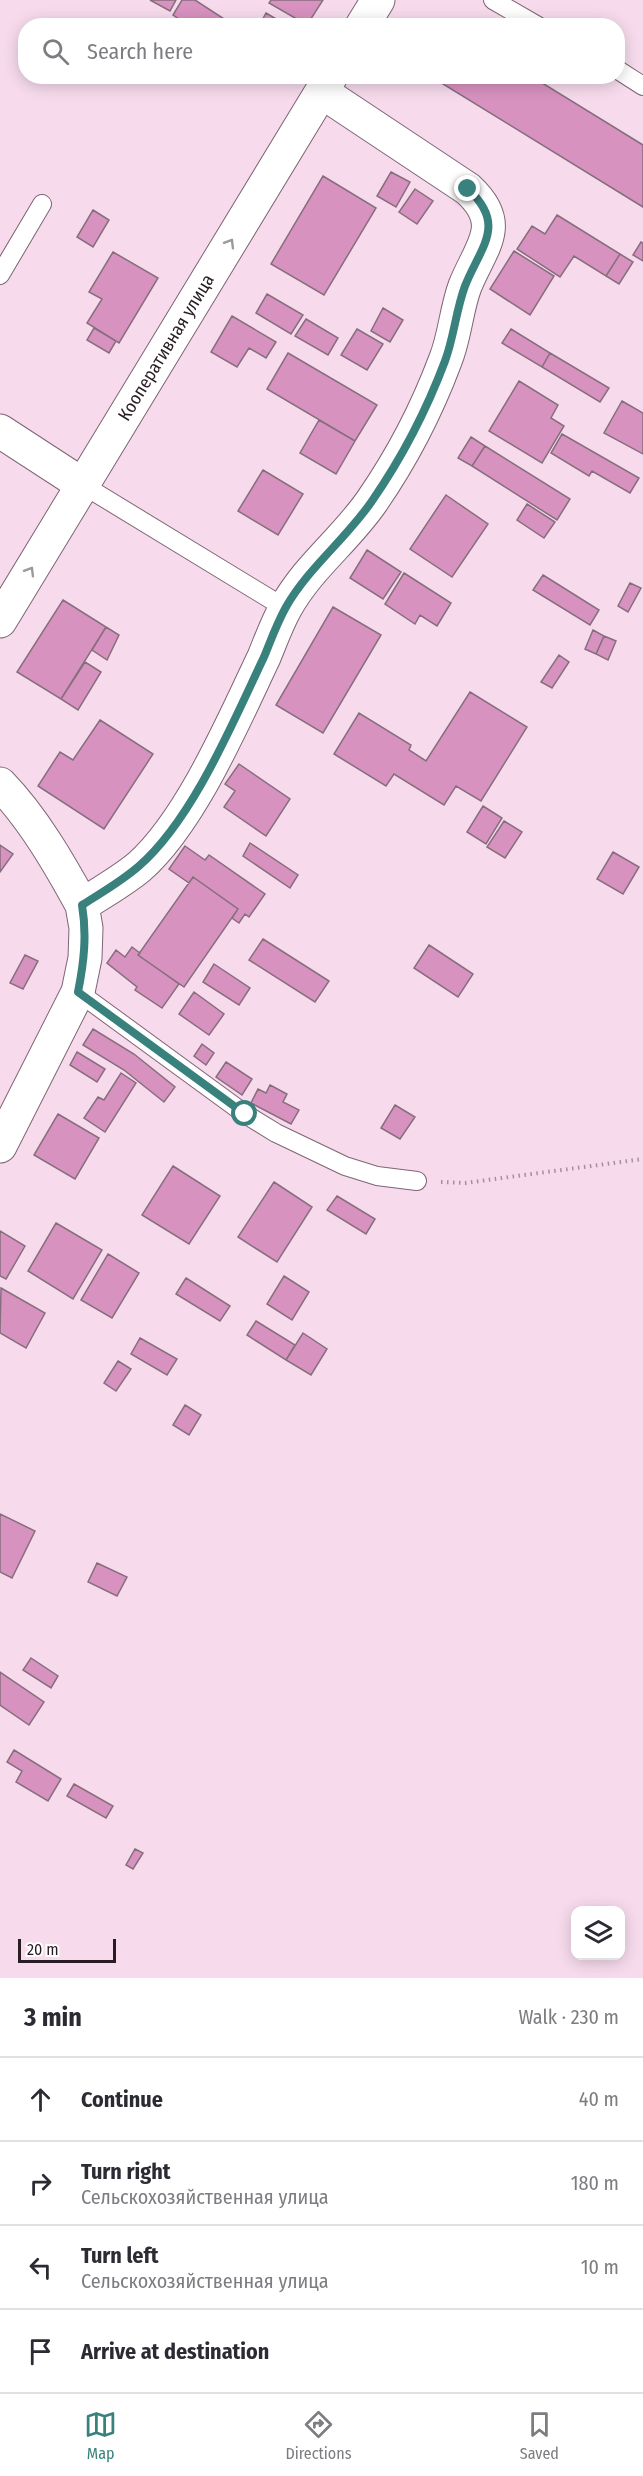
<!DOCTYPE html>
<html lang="en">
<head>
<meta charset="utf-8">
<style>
  body { margin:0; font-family:"Fira Sans Condensed",sans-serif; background:#f2f2f3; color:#2b2b33 }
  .controls { position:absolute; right:18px; bottom:18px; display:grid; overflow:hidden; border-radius:12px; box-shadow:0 3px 15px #0003 }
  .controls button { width:54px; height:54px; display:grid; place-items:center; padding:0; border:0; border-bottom:2px solid #e1e1e2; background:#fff; color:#2b2b33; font:30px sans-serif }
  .scale { position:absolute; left:18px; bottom:15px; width:98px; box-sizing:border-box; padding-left:6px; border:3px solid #271d23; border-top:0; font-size:16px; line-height:21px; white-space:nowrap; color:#271d23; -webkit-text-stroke:4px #fff; paint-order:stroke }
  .stop { position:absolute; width:18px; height:18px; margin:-14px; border:4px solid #39817d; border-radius:50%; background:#fff }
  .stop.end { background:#39817d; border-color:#fff; box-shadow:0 2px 6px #0008 }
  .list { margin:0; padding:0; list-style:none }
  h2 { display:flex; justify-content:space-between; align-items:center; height:78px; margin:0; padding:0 24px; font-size:26px }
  h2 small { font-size:20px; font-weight:400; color:#7c7c81 }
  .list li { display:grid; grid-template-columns:39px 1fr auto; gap:18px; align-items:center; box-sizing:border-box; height:84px; padding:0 24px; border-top:2px solid #e1e1e2 }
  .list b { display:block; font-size:22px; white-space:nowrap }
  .list p { margin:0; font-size:20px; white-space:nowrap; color:#7c7c81 }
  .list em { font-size:20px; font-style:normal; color:#7c7c81 }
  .icon { flex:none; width:33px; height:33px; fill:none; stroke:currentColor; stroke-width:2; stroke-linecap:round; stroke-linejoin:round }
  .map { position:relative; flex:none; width:643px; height:1978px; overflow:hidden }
  .search { position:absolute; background:#fff; box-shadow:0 3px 15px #0003; left:18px; right:18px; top:18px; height:66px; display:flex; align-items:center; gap:15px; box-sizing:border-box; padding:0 21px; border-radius:24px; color:#7c7c81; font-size:22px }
  .sheet { height:414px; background:#fff }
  nav { display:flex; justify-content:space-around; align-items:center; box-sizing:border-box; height:84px; border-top:2px solid #e1e1e2; background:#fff; font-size:16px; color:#7c7c81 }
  nav a { display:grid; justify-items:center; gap:3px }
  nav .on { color:#39817d }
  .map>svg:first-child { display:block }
  .building { fill:#d892c0; stroke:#866e7d; stroke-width:1.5 }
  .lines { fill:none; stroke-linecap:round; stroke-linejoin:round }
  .lane-casing { stroke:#7d6574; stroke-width:20 }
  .street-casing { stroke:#7d6574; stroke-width:35 }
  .secondary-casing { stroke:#7d6574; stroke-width:35 }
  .path { stroke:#a48f9c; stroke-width:4; stroke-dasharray:1.5 4.5; stroke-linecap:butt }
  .lane { stroke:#fff; stroke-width:18 }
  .street { stroke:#fff; stroke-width:33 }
  .secondary { stroke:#fff; stroke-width:33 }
  .oneway { stroke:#9e999c }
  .route { stroke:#39817d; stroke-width:8 }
  .labels { text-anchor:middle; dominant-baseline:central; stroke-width:5; stroke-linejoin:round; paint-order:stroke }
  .street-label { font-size:18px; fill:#271d23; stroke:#fff }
</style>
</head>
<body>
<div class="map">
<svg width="643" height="1978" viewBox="0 0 643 1978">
  <rect width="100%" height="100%" fill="#f7dbed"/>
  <path class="building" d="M 150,0 L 176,0 L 170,11 Z
    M 182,0 L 195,0 L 235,26 L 189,26 L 173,15 Z
    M 271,0 L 323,0 L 307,25 L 269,3 Z
    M 266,13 L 288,26 L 259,26 Z
    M 430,76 L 531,76 L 643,145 L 643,207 Z
    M 391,172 L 410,182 L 396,207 L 377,196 Z
    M 323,176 L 376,208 L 324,295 L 271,264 Z
    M 415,189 L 433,201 L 417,224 L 399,212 Z
    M 93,210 L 109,220 L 93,247 L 77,237 Z
    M 557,215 L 620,254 L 606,276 L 574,256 L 560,277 L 517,249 L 532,226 L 545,234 Z
    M 641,242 L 643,243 L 643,261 L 633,255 Z
    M 514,251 L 554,276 L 530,315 L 490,289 Z
    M 113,252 L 158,278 L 119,343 L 87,323 L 102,299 L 89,292 Z
    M 620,254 L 633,262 L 619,284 L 606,276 Z
    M 267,294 L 303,315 L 291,334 L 256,313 Z
    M 383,308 L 403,320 L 390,342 L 371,331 Z
    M 232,316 L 276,342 L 266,358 L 249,348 L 237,367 L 211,352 Z
    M 306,319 L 338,338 L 328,355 L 295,336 Z
    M 94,328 L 116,341 L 109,353 L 87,340 Z
    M 357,329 L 383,344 L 367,370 L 341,355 Z
    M 511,329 L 550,353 L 542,367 L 502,343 Z
    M 288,353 L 377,405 L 355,441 L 267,389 Z
    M 550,353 L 609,388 L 600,402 L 542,367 Z
    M 519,381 L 558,405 L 551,418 L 564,426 L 542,463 L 489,431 Z
    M 622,401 L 643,413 L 643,454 L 604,433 Z
    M 319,420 L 355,441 L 336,474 L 300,453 Z
    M 562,434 L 639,478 L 630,493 L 592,471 L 589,476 L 551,453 Z
    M 471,437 L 485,446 L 472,466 L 458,458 Z
    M 485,446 L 570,499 L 557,520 L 472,466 Z
    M 263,470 L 303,494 L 278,535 L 238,511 Z
    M 446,495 L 488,524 L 452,577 L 410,549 Z
    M 527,504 L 555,522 L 544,538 L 517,520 Z
    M 367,550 L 401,572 L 383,599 L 350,578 Z
    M 404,573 L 451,603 L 437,626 L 420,615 L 415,624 L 385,604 Z
    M 543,575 L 599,610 L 590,625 L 533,590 Z
    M 630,583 L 641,588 L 628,612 L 618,606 Z
    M 63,600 L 106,627 L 61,699 L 17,672 Z
    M 333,607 L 381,635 L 323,733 L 276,705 Z
    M 106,627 L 119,635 L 107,660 L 92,650 Z
    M 593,630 L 604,636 L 596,654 L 585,649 Z
    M 604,636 L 616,641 L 608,660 L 596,654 Z
    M 559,655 L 569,662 L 552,688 L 541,682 Z
    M 85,662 L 101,672 L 78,710 L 61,699 Z
    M 470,692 L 527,727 L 481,801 L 456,786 L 444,805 L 394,774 L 386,786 L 334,754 L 359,713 L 411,745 L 409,750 L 426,761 Z
    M 100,720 L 153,754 L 104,829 L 38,786 L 60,752 L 73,760 Z
    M 239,764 L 290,799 L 266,836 L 224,807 L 235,791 L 225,784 Z
    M 483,806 L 502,818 L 486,844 L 467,832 Z
    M 504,821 L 522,832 L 505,858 L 487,847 Z
    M 250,843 L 298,875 L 290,888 L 243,856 Z
    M 0,845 L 13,854 L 0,872 Z
    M 185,846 L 205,860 L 209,855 L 265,894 L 249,917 L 245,914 L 239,923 L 232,918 L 238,909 L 193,877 L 189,883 L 169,869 Z
    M 613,852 L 639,867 L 623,894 L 597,879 Z
    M 193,877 L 238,909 L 184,987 L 138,955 Z
    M 263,939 L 329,981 L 315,1002 L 249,960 Z
    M 429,945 L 473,974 L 458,997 L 414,968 Z
    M 132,947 L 140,953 L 138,955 L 179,984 L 162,1008 L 135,990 L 137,987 L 107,963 L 116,950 L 125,957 Z
    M 25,955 L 38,961 L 23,989 L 10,983 Z
    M 214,964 L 250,988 L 239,1005 L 203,982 Z
    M 194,992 L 224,1014 L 209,1035 L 179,1014 Z
    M 93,1029 L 134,1054 L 175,1087 L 164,1102 L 124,1070 L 83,1045 Z
    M 202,1044 L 214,1053 L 206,1065 L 194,1056 Z
    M 77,1052 L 105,1069 L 97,1082 L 70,1065 Z
    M 226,1062 L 252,1079 L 242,1095 L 216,1077 Z
    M 121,1073 L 136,1083 L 105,1132 L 84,1118 L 98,1097 L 104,1100 Z
    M 270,1085 L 287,1094 L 283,1102 L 299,1110 L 291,1124 L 251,1103 L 258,1089 L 266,1093 Z
    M 395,1105 L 415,1117 L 400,1139 L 381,1128 Z
    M 58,1114 L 99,1138 L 75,1179 L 34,1155 Z
    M 173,1166 L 220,1196 L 189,1244 L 142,1215 Z
    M 274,1182 L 312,1207 L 277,1262 L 238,1237 Z
    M 337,1196 L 375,1219 L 366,1234 L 327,1210 Z
    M 56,1223 L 102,1250 L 73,1299 L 28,1271 Z
    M 0,1231 L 25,1246 L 6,1279 L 0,1276 Z
    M 108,1254 L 139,1273 L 112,1318 L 81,1300 Z
    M 284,1276 L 309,1292 L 292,1320 L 267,1304 Z
    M 186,1278 L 230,1306 L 220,1321 L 176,1294 Z
    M 1,1288 L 45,1313 L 26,1348 L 0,1333 Z
    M 256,1321 L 295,1345 L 286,1360 L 247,1335 Z
    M 303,1333 L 327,1349 L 311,1375 L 286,1360 Z
    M 140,1338 L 177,1359 L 167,1375 L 131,1354 Z
    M 118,1361 L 131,1369 L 116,1391 L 104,1383 Z
    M 185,1405 L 201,1415 L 189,1435 L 173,1425 Z
    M 0,1514 L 35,1531 L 12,1578 L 0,1572 Z
    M 97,1563 L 127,1577 L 117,1596 L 88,1582 Z
    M 31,1658 L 58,1676 L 51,1688 L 23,1670 Z
    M 0,1672 L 44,1702 L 29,1725 L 0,1705 Z
    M 14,1750 L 61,1779 L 48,1801 L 16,1782 L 22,1771 L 7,1762 Z
    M 74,1784 L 113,1806 L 106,1818 L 67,1796 Z
    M 135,1849 L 143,1853 L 133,1869 L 126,1865 Z"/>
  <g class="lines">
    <defs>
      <path id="lane" d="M 493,0 L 538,26
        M 618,70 L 643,86
        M 0,275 L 42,204
        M 83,485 L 285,608
        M 78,992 L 245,1114 L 276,1133 L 345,1166 L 377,1176 L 417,1181"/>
      <path id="street" d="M 0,431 L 83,485
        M 0,784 C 33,818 59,863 82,905
        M 0,1146 L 78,992 L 85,958 L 86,928 L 82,905 C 101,893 122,881 139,867 C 191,821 234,720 264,657 C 271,640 277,623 286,607 C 308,567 346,539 372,501 C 401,459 427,409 445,361 C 455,337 456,310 465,286 C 481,246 507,225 468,189 L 322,92"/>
      <g id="secondary">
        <path d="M 362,26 L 378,0"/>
        <path id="s1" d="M 0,621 L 331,76"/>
      </g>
    </defs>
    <use href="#lane" class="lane-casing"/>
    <use href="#street" class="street-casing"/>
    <use href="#secondary" class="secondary-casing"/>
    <path class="path" d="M 441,1182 L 465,1183 L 643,1159"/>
    <use href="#lane" class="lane"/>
    <use href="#street" class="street"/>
    <use href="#secondary" class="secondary"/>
  </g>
  <defs><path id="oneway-chevron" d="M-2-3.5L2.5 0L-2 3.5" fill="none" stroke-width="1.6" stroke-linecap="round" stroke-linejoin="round" transform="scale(1.5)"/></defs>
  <g class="oneway">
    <use href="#oneway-chevron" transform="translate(230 243) rotate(-59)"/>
    <use href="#oneway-chevron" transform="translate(30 571) rotate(-59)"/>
  </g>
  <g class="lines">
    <path class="route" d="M 245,1114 L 78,992 C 84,962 87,935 82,905 C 101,893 122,881 139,866 C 193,819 233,722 264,657 C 271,640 277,623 286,607 C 309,567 346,539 372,501 C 401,459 427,409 445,361 C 454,337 456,310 465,286 C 481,246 507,225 468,189"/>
  </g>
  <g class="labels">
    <g class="street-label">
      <text stroke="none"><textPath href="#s1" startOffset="320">Кооперативная улица</textPath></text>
    </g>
  </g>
</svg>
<div class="controls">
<button><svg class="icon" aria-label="layers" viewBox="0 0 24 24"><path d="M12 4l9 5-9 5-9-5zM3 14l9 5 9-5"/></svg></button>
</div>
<div class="scale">20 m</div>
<div class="stop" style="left:245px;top:1114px"></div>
<div class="stop end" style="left:468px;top:189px"></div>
<div class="search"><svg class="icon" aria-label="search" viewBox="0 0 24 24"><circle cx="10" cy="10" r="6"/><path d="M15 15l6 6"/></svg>Search here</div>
</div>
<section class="sheet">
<h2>3 min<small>Walk · 230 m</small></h2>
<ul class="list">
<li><svg class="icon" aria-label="ahead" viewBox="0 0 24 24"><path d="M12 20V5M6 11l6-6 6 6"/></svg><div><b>Continue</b></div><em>40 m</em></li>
<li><svg class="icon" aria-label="right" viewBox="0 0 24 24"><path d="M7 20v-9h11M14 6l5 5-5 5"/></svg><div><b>Turn right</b><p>Сельскохозяйственная улица</p></div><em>180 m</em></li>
<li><svg class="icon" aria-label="left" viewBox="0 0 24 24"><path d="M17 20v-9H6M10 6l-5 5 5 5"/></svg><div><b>Turn left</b><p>Сельскохозяйственная улица</p></div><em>10 m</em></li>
<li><svg class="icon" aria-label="arrive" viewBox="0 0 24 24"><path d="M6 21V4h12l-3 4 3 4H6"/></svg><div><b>Arrive at destination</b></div></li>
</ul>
</section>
<nav>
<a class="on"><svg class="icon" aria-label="map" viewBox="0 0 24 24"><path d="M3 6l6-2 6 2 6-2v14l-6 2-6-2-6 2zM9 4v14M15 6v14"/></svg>Map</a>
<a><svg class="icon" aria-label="directions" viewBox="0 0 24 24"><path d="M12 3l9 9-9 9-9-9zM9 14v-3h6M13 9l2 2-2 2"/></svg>Directions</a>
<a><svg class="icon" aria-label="saved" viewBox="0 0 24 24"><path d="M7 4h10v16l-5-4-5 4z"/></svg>Saved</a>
</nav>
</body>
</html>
